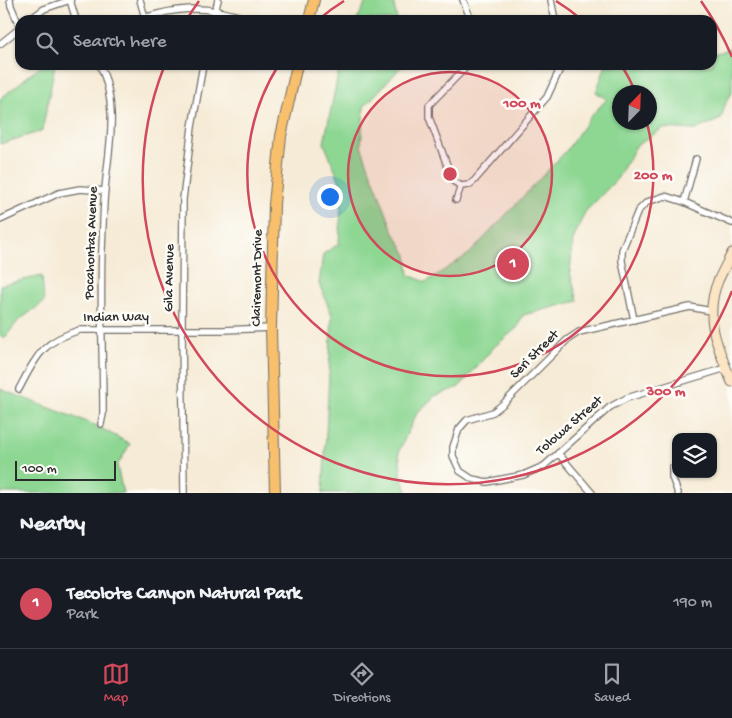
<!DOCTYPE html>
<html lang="en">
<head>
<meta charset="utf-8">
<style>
  body { margin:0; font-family:"Gochi Hand",sans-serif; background:#20242c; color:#f1f3f6 }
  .controls { position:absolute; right:15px; bottom:15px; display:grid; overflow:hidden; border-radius:10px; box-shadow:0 1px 4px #0004 }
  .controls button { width:45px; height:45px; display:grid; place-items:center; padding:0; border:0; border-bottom:1px solid #363941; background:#171b24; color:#f1f3f6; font:25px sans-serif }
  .compass { position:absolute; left:612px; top:85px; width:45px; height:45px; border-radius:50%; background:#171b24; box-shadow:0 1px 4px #0004; rotate:23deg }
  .scale { position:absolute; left:15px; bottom:12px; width:101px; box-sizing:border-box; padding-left:5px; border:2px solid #2b2b2b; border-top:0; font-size:14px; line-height:18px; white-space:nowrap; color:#2b2b2b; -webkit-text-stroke:4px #fdfcf7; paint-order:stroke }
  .you { position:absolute; left:329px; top:196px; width:18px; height:18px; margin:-12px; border:4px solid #fff; border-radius:50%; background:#1a73e8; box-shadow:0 0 0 8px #1a73e833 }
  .badge { display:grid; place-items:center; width:32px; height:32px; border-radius:50%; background:#d1495b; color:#fff; font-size:16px; font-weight:700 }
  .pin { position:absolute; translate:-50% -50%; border:2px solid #fff; box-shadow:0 1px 5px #0006 }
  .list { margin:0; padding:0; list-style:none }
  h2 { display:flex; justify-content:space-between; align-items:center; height:65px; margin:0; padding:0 20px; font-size:21px }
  h2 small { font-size:16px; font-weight:400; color:#9ea1a6 }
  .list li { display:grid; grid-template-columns:32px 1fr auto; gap:15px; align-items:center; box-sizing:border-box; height:90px; padding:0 20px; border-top:1px solid #363941 }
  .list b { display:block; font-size:19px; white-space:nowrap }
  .list p { margin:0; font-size:16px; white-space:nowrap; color:#9ea1a6 }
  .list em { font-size:16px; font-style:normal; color:#9ea1a6 }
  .icon { flex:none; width:28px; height:28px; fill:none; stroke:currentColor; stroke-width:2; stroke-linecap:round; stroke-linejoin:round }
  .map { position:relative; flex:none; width:732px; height:493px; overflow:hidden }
  .search { position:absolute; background:#171b24; box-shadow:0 1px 4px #0004; left:15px; right:15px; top:15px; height:55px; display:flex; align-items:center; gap:12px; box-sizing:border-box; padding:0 18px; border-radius:15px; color:#9ea1a6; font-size:19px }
  .sheet { height:155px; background:#171b24 }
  nav { display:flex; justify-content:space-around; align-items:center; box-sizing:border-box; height:70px; border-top:1px solid #363941; background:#171b24; font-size:14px; color:#9ea1a6 }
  nav a { display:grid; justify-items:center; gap:2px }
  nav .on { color:#d1495b }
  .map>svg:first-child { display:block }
  .green { fill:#8dd793; stroke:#5c815f; fill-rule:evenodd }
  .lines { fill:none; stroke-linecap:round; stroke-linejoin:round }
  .street-casing { stroke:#726e67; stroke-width:8 }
  .secondary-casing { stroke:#726e67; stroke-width:11 }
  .primary-casing { stroke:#726e67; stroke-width:12 }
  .street { stroke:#fff; stroke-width:5.5 }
  .secondary { stroke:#fce5c4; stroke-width:9 }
  .primary { stroke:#f8bf6c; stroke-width:10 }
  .ring { fill:none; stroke:#d1495b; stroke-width:2.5 }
  .labels { text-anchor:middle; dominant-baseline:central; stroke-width:5; stroke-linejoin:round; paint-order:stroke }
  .street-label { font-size:14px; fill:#2b2b2b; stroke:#fdfcf7 }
  .centre { fill:#d1495b; stroke:#fdfcf7; stroke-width:2.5 }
  .ring-label { font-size:15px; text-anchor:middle; font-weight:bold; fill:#d1495b; stroke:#fdfcf7; stroke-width:5; stroke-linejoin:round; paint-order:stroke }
</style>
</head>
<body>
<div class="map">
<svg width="732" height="493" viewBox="0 0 732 493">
  <rect width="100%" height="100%" fill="#fdfcf7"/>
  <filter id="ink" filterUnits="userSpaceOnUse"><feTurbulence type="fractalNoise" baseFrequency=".02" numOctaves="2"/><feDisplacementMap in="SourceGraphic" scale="10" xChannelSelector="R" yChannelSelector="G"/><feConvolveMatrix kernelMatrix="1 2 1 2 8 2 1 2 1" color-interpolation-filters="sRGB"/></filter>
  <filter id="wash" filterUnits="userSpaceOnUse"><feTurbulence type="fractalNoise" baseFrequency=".0096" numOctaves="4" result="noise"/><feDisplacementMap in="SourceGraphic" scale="20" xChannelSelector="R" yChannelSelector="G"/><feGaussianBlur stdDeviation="1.12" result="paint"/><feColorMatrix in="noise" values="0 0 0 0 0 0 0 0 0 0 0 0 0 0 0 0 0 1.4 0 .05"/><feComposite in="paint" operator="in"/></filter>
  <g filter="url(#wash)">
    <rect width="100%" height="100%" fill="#f6ebd6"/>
    <path class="green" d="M 367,0 L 393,0 L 397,20 L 357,20 Z
      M 732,48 L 732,93 L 726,102 L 721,119 L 695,130 L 663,128 L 636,146 L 617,179 L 585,212 L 573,240 L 570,273 L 578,301 L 523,315 L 517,328 L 495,346 L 459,387 L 435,396 L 417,413 L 399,451 L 402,479 L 408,493 L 323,493 L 332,315 L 319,284 L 323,254 L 339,244 L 342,187 L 324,143 L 340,65 L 403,65 L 364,107 L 361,146 L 393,231 L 407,255 L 409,275 L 426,282 L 469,254 L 566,151 L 590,117 L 607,99 L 596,92 L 606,65 L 712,65 L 712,53 ZM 650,92 L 650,122 L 620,122 L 620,92 Z
      M 42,65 L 55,65 L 42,131 L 0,144 L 0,99 Z
      M 42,276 L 44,302 L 18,321 L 4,339 L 0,335 L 0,285 Z
      M 0,389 L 95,425 L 130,444 L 117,466 L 123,493 L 0,493 Z"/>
  </g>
  <g filter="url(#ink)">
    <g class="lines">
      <defs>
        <path id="street" d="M 10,0 L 11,6 L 20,27
          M 70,0 L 76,20
          M 140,0 L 145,18
          M 463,0 L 471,20
          M 551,0 L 555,20
          M 29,20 L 44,9 L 70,0
          M 139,20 C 162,11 193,6 217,11 C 229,13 241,17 252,20
          M 213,20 L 218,0
          M 0,44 L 20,28
          M 100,65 C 119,106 109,146 105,189 C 103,209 103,230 102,250 C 100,304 103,360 103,414 L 101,424
          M 461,186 L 469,185 L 474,181 L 547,97 L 559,71 L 560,65
          M 461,186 L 453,181 L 429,117 L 429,105 L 468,65
          M 456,200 L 461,186
          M 684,202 L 696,159
          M 0,220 L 59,193 L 80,189 L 105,191
          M 711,311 L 690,307 L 579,332 L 567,340 L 503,404 L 493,412 L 467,420 L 459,429 L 453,447 L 453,456 L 460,471 L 472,479 L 487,482 L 523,475 L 544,466 L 610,407 L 627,398 L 726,368
          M 634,320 L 622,261 L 622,250 L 638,211 L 647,202 L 665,196 L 684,202 L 732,223
          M 19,389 C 36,357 42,341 80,330 L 223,330 L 271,328
          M 558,453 L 592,493
          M 672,468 L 672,477 L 678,493
          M 184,493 L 182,330 L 183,199 L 192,127 L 203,65"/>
        <path id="secondary" d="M 732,253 C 727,263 722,272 718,281 C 703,317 718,349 732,382"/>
        <path id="primary" d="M 309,20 L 314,0
          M 275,493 L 271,328 L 274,204 L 281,136 L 297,65"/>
      </defs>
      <use href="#street" class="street-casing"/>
      <use href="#secondary" class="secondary-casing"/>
      <use href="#primary" class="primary-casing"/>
      <use href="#street" class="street"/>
      <use href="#secondary" class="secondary"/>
      <use href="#primary" class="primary"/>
    </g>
  </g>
  <circle cx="450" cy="174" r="102" fill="#d1495b" fill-opacity=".12"/>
  <g class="ring">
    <circle cx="450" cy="174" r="102"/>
    <path d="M318 20A203 203 0 0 1 344 1M556 1A203 203 0 0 1 582 20M622 66A203 203 0 0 1 635 91M647 123A203 203 0 1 1 278 66"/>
    <path d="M732 291A305 305 0 0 1 164 67M187 19A305 305 0 0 1 199 1M701 1A305 305 0 0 1 732 57"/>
  </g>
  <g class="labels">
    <g class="street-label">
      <text transform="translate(92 243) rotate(-88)">Pocahontas Avenue</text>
      <text transform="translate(170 278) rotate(-89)">Gila Avenue</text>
      <text transform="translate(258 278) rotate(-89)">Clairemont Drive</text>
      <text transform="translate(116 318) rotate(-1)">Indian Way</text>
      <text transform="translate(535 355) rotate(-45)">Seri Street</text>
      <text transform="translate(570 426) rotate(-41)">Tolowa Street</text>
    </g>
  </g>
  <circle cx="450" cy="174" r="8" class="centre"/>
  <g class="ring-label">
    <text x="522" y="107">100 m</text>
    <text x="653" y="179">200 m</text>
    <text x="666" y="395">300 m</text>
  </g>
</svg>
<div class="controls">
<button><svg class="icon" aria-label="layers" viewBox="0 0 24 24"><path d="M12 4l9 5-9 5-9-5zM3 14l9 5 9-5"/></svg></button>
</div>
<svg class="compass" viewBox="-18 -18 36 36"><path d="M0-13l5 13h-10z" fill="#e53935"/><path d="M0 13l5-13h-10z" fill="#9ea1a6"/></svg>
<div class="scale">100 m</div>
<div class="you"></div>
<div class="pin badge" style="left:513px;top:264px">1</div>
<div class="search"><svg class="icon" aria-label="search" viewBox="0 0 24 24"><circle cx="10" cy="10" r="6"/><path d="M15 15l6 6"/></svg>Search here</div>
</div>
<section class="sheet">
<h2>Nearby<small></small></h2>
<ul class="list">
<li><span class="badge">1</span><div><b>Tecolote Canyon Natural Park</b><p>Park</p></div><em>190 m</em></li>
</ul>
</section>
<nav>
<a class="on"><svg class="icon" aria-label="map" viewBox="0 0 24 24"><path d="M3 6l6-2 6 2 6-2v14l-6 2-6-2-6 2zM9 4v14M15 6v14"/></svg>Map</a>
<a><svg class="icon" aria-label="directions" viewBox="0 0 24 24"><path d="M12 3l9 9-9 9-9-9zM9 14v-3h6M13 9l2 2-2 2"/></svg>Directions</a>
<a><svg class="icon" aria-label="saved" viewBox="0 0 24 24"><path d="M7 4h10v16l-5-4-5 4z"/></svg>Saved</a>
</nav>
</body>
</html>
